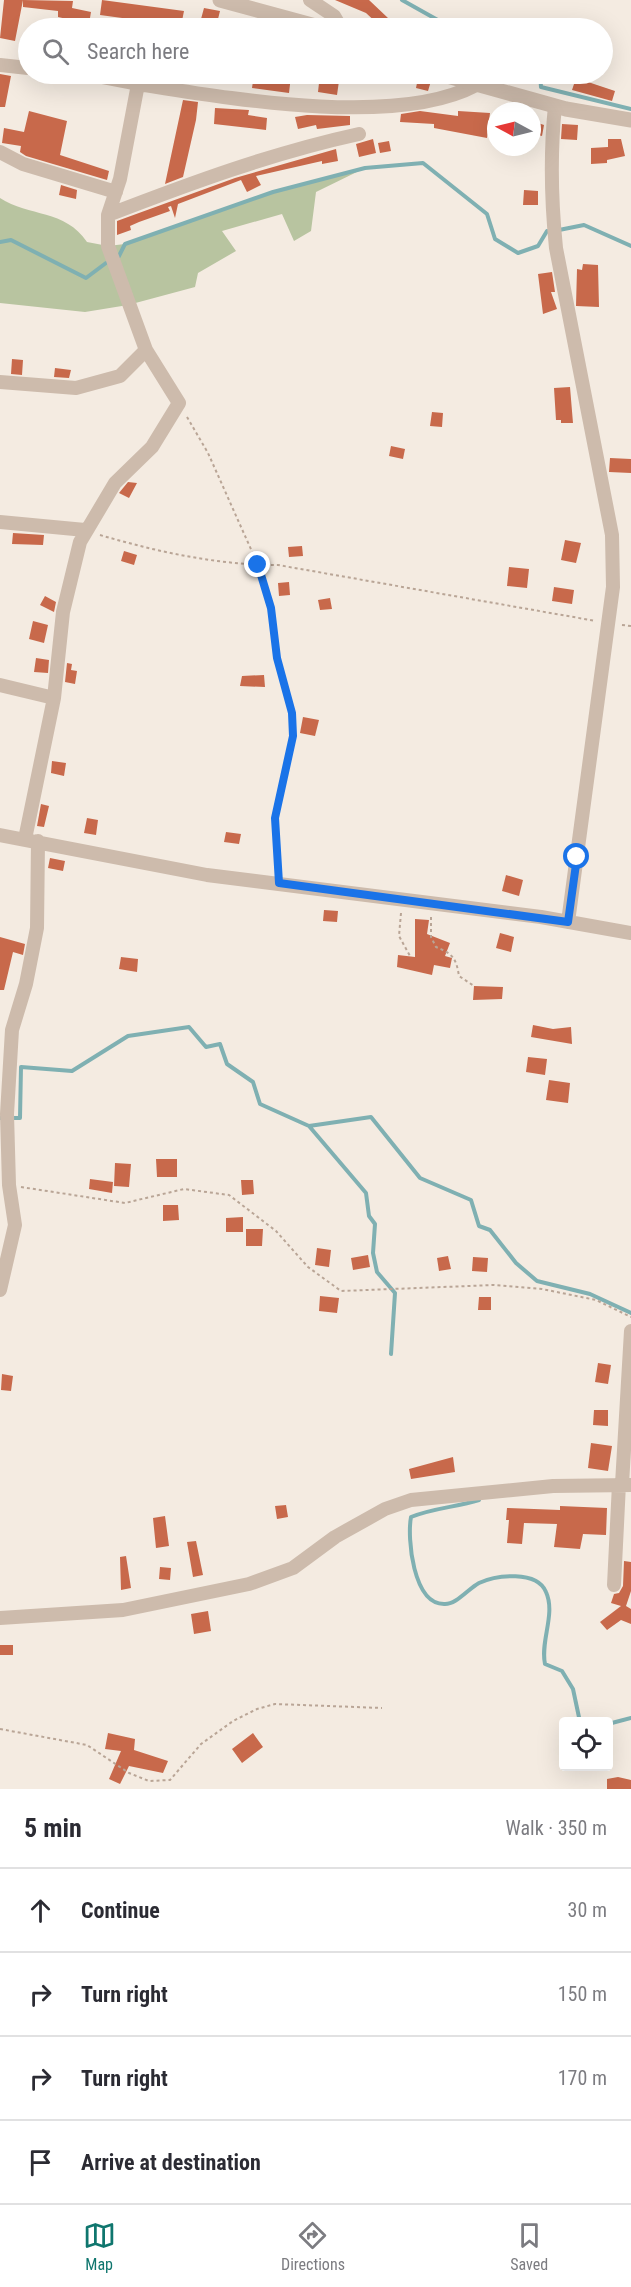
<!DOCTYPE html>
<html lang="en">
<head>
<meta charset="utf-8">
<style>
  body { margin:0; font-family:"Roboto Condensed",sans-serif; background:#f2f2f3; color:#2b2b33 }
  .controls { position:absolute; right:18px; bottom:18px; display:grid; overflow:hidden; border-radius:6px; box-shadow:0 6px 24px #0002 }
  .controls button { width:54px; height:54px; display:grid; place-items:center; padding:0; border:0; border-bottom:2px solid #e1e1e2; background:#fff; color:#2b2b33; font:30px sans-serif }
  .compass { position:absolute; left:487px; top:102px; width:54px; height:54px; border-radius:50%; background:#fff; box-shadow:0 6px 24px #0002; rotate:277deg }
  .stop { position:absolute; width:18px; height:18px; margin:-14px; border:4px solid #1a73e8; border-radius:50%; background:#fff }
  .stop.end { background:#1a73e8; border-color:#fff; box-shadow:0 2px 6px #0008 }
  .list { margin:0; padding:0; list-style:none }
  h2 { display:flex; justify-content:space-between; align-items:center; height:78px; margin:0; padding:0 24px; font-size:26px }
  h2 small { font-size:20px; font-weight:400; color:#7c7c81 }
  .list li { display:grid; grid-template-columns:39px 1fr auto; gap:18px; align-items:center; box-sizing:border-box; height:84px; padding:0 24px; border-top:2px solid #e1e1e2 }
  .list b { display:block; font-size:22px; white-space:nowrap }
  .list em { font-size:20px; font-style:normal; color:#7c7c81 }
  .icon { flex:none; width:33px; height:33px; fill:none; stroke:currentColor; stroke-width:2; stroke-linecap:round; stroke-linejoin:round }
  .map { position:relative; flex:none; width:631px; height:1789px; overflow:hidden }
  .search { position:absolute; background:#fff; box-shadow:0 6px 24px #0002; left:18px; right:18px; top:18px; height:66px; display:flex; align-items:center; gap:15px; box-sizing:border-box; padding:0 21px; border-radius:33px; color:#7c7c81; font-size:22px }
  .sheet { height:414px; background:#fff }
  nav { display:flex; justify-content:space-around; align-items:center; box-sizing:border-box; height:84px; border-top:2px solid #e1e1e2; background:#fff; font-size:16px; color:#7c7c81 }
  nav a { display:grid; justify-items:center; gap:3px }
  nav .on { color:#0f766e }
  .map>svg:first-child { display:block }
  .green { fill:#b8c4a0 }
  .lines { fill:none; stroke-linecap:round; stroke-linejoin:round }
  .stream { stroke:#7fb0b2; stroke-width:4 }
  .building { fill:#c8694b }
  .path { stroke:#b9a596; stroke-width:2; stroke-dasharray:3 3; stroke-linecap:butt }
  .minor { stroke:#cdbbac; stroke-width:14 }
  .tertiary { stroke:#cdbbac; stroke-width:15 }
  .route { stroke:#1a73e8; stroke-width:8 }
</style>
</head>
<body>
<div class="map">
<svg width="631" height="1789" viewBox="0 0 631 1789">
  <rect width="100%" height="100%" fill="#f4ebe1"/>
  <path class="green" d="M 365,168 L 316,192 L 311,231 L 294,241 L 282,214 L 222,231 L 236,251 L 198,273 L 195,287 L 128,305 L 85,312 L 0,303 L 0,198 C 29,217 65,209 87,242 L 108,246 L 125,244 L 273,192 Z"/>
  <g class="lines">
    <path class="stream" d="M 402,0 L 452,28
      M 540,74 L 541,87 L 631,109
      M 559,230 L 584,225 L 631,246
      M 0,242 L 11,240 L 86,278 L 106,263
      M 119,256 L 125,244 L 273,192 L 365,168 L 423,163 L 487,214 L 495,239 L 518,253 L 538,246 L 547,231
      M 0,1118 L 20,1118 L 21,1067 L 72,1071 L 128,1036 L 189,1027 L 206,1047 L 220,1044 L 227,1064 L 253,1082 L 260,1104 L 309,1126 L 371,1117 L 420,1178 L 471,1200 L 479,1226 L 490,1230 L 516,1263 L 537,1281 L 590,1294 L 631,1313
      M 309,1126 L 366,1193 L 369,1216 L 375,1224 L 373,1253 L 377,1272 L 395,1293 L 391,1354
      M 479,1500 C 457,1507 433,1508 411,1517 C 407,1538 413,1604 444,1604 C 456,1605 468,1589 479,1583 C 496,1575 537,1570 546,1592 C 556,1614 540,1641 545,1664 L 562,1671 L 573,1689 L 580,1722
      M 608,1724 L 631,1718"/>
  </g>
  <path class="building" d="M 4,0 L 23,0 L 15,41 L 0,38 Z
    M 23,0 L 73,1 L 72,8 L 91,12 L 89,24 L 58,17 L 58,11 L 23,7 Z
    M 102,0 L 184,11 L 181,26 L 100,15 Z
    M 335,0 L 369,0 L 388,18 L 380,26 L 366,13 Z
    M 204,8 L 220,11 L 217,23 L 201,19 Z
    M 0,74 L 11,76 L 5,107 L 0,107 Z
    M 254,74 L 291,76 L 289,93 L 252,88 Z
    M 320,74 L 340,74 L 337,95 L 318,92 Z
    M 418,78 L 431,81 L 428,91 L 416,88 Z
    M 576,78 L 615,91 L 612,101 L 572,90 Z
    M 183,100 L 198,102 L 196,120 L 183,177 L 165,184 Z
    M 215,108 L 249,110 L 248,115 L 267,118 L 266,130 L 214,124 Z
    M 29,111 L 67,121 L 60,155 L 109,171 L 107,180 L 26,156 L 20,152 L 21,146 L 2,143 L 4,128 L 24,132 Z
    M 420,111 L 458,116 L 458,111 L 490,113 L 487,138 L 434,128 L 434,124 L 400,122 L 401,114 Z
    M 307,115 L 350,116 L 350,125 L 317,129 L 316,125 L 298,129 L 295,117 Z
    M 532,121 L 544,125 L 542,136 L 532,133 Z
    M 562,124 L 578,125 L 577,140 L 561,139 Z
    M 373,139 L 376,153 L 359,157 L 356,144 Z
    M 608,139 L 621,139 L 625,156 L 607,160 L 607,163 L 591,164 L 591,148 L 608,147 Z
    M 389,141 L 391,151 L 380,153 L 378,143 Z
    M 336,149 L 338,161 L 322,164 L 322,161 L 256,176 L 261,185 L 247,192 L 241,180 L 178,204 L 175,218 L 171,206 L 168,207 L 170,211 L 139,222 L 130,226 L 131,230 L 117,235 L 117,221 L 235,178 Z
    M 61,185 L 77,190 L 76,199 L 59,195 Z
    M 524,190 L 538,191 L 538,205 L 523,205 Z
    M 583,264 L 598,265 L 599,307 L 576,306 L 577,269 L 582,270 Z
    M 552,272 L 555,292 L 551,292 L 557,309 L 543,314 L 538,274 Z
    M 12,359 L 23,360 L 22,375 L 11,374 Z
    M 55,368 L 71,370 L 69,378 L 54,377 Z
    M 570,387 L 573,423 L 561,423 L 561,420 L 556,420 L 554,388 Z
    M 432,412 L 443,413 L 442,427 L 430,426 Z
    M 391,446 L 405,449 L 403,459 L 389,456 Z
    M 610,458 L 631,459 L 631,473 L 609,472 Z
    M 128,482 L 137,483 L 129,498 L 119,493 Z
    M 13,533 L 44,535 L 43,545 L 12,544 Z
    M 565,540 L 581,543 L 576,563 L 561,560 Z
    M 302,546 L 303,556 L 289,557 L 288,547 Z
    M 124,551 L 137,555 L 134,565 L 121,561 Z
    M 509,567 L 529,569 L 527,588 L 507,586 Z
    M 289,582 L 290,595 L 279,596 L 278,583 Z
    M 554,587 L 574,590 L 572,604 L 552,601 Z
    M 45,596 L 56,602 L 54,612 L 40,605 Z
    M 330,598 L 332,609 L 320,610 L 318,600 Z
    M 33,621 L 48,625 L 44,643 L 29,639 Z
    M 36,658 L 49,660 L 48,673 L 34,672 Z
    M 67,663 L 72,664 L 71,670 L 77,671 L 75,684 L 65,682 Z
    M 264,675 L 265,687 L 240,686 L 242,676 Z
    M 303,717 L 319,720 L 315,736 L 300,733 Z
    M 52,761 L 66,763 L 64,776 L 51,773 Z
    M 41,804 L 49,806 L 44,827 L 37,826 Z
    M 87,818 L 98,820 L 96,835 L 84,833 Z
    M 226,832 L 241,834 L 239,844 L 224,842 Z
    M 50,858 L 65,861 L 63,871 L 48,868 Z
    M 506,875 L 523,880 L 519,896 L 502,891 Z
    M 324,910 L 338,911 L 337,922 L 323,921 Z
    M 415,919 L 429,920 L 427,934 L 450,943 L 445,956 L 452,958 L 450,968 L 434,965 L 432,975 L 397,967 L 398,955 L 415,957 Z
    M 500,933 L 514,937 L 511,952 L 496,948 Z
    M 0,937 L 25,944 L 23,955 L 13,952 L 4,990 L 0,990 Z
    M 121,957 L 138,959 L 137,972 L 119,969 Z
    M 474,986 L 503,987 L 502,999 L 473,1000 Z
    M 533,1025 L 553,1029 L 571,1027 L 572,1044 L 531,1037 Z
    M 528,1057 L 547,1059 L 545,1075 L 526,1072 Z
    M 549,1080 L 570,1083 L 568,1103 L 546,1100 Z
    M 156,1159 L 177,1159 L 177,1177 L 157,1177 Z
    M 115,1163 L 131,1164 L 129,1187 L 114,1186 Z
    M 90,1179 L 113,1182 L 112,1193 L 89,1189 Z
    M 241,1180 L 253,1180 L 254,1194 L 242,1195 Z
    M 163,1205 L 178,1205 L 179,1220 L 163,1221 Z
    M 243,1217 L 243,1232 L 226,1232 L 226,1218 Z
    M 246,1229 L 263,1229 L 262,1246 L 246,1246 Z
    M 317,1248 L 331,1250 L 329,1267 L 315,1265 Z
    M 368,1255 L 370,1267 L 353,1270 L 351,1258 Z
    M 448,1256 L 451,1269 L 439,1271 L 437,1258 Z
    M 473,1257 L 488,1258 L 487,1272 L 472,1271 Z
    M 320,1296 L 339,1298 L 337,1313 L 319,1311 Z
    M 479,1297 L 491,1297 L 491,1310 L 478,1310 Z
    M 598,1363 L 611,1365 L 608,1384 L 595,1382 Z
    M 2,1374 L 13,1376 L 11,1391 L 1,1390 Z
    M 594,1410 L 608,1410 L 608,1426 L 593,1425 Z
    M 591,1443 L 612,1446 L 608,1471 L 588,1468 Z
    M 453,1457 L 455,1472 L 411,1479 L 409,1469 Z
    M 286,1505 L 288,1517 L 277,1519 L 275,1506 Z
    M 560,1506 L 607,1508 L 606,1535 L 583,1534 L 580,1549 L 554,1547 L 557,1524 L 524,1523 L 522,1544 L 507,1543 L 509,1520 L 506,1520 L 507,1508 L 560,1510 Z
    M 165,1516 L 169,1546 L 156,1548 L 153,1518 Z
    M 196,1541 L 203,1575 L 193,1577 L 187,1542 Z
    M 126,1556 L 131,1588 L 121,1590 L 120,1557 Z
    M 624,1561 L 631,1562 L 631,1591 L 626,1606 L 631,1609 L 631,1624 L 621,1620 L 607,1630 L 600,1622 L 621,1606 L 611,1603 L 614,1594 L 619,1593 L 623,1586 Z
    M 160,1567 L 171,1568 L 170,1580 L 159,1579 Z
    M 208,1611 L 211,1631 L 194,1634 L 191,1614 Z
    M 0,1645 L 13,1645 L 13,1655 L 0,1655 Z
    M 108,1733 L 135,1739 L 134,1750 L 168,1761 L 163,1773 L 129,1766 L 120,1784 L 109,1779 L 121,1751 L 105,1749 Z
    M 253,1733 L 263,1747 L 242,1763 L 232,1749 Z
    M 618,1777 L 631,1780 L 631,1789 L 607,1789 L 607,1779 Z"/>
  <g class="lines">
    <path class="path" d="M 187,417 L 208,453 L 258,565 L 271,607 L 277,658 L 292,713 L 293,736 L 275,818 L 278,872
      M 100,535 C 158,552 217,565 278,565 L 596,621
      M 622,625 L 631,626
      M 401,913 L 399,936 L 410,956
      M 431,917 L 431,937 L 436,947 C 453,954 456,958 459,976 L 474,986
      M 21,1187 L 125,1203 L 184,1189 L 229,1195 L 276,1231 L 308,1267 L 341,1291 L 494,1285 L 542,1289 L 596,1300 L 631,1317
      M 0,1729 L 87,1745 L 129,1773 L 149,1781 L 170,1780 L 201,1744 L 233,1721 L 257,1709 L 275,1704 L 382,1708"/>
    <path class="minor" d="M 310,0 L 334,16 L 341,28
      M 0,65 L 28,68
      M 86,74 L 138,84
      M 555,106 C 550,154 551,199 556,248 L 612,535 L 613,587 L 568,922
      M 0,152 L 23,164 L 116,192
      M 108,215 C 191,183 272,153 359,134
      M 0,382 L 76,388 L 120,376 L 146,350
      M 0,522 L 85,530
      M 0,685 L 54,698
      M 0,835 L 207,875 L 541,917 L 631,933
      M 25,839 L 54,698 L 63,612 L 80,542 L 115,483 L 152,447 L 179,403 L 146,350 L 108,246 L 108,215 L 120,179 L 138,84 C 227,98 396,128 476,85
      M 0,1290 L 15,1225 L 9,1185 L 7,1114 L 12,1030 L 26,984 L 37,928 L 38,841
      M 622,1484 L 631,1331
      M 614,1585 L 619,1484
      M 0,1618 L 123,1610 L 249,1584 L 293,1568 L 335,1537 L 385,1509 L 411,1500 L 553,1486 L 631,1485"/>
    <path class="tertiary" d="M 220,0 L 323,28
      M 440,74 L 566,109 L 631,120"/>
  </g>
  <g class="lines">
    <path class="route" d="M 258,565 L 271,608 L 277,658 L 292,713 L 293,736 L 275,818 L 279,883 L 568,922 L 577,857"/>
  </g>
</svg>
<div class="controls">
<button><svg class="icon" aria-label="locate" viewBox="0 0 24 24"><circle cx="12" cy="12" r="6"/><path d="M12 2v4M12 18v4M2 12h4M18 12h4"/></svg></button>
</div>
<svg class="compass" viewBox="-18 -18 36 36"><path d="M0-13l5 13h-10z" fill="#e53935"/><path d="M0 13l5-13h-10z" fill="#7c7c81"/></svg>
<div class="stop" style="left:577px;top:857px"></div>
<div class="stop end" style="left:258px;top:565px"></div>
<div class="search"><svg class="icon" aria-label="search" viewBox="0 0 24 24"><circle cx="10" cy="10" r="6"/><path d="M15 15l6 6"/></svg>Search here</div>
</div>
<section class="sheet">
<h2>5 min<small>Walk · 350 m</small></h2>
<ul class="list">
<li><svg class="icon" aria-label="ahead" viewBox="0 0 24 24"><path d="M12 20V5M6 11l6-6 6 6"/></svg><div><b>Continue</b></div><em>30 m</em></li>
<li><svg class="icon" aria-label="right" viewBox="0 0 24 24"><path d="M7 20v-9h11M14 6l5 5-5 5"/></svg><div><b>Turn right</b></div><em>150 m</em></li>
<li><svg class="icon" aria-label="right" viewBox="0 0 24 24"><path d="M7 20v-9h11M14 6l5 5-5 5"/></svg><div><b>Turn right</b></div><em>170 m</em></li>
<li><svg class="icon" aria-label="arrive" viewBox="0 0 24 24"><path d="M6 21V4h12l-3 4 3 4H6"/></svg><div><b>Arrive at destination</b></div></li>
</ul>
</section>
<nav>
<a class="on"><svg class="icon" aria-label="map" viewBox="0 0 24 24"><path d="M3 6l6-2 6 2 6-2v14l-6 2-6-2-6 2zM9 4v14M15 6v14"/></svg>Map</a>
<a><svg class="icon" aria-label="directions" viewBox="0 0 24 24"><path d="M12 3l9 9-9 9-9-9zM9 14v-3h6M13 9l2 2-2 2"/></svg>Directions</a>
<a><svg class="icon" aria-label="saved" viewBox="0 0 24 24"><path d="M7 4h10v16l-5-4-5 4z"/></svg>Saved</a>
</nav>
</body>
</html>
